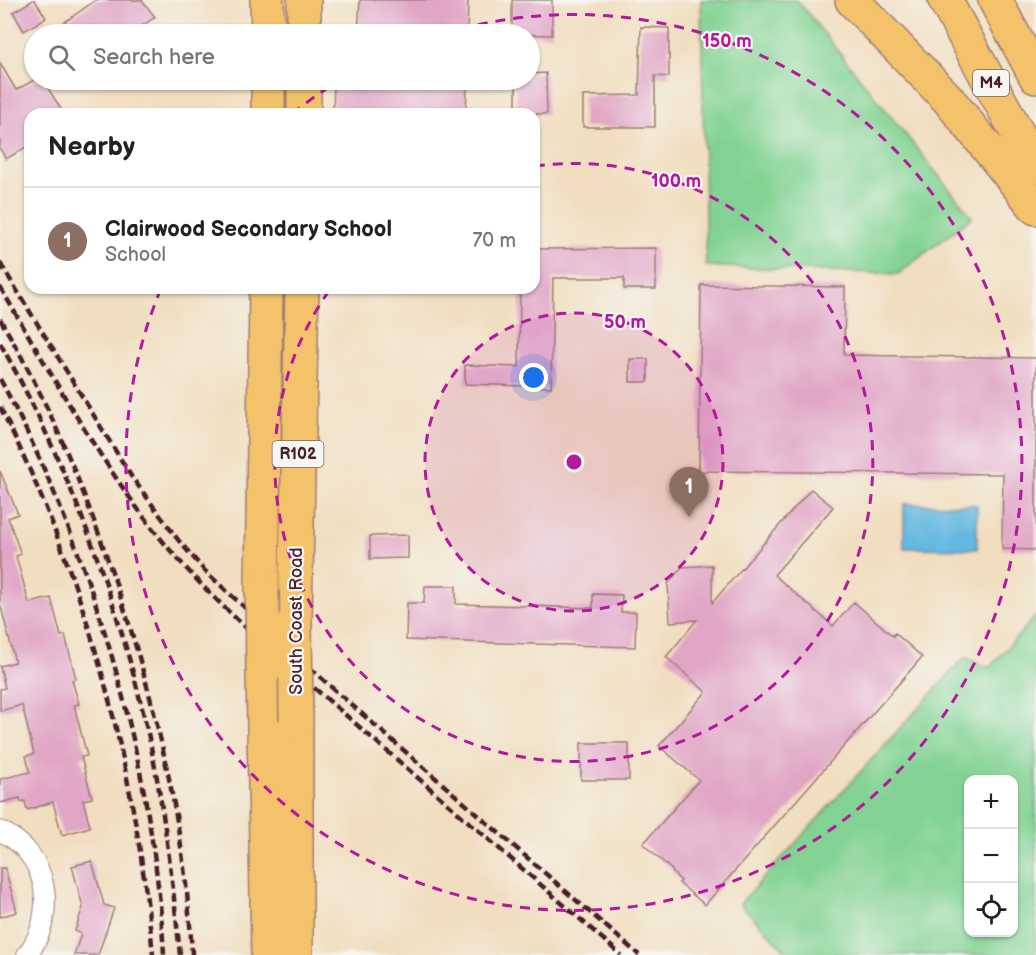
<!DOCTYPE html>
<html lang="en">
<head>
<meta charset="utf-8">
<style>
  body { margin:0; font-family:"Balsamiq Sans",sans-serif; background:#f6f6f6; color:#222 }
  .controls { position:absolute; right:18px; bottom:18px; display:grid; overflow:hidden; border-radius:12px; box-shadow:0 2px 4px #0004 }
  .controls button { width:54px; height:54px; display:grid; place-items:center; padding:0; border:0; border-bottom:2px solid #e0e0e0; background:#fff; color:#222; font:30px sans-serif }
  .you { position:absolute; left:534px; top:378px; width:21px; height:21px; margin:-15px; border:4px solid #fff; border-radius:50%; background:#1a73e8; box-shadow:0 0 0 9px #1a73e833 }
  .badge { display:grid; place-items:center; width:39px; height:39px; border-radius:50%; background:#b5179e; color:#fff; font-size:20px; font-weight:700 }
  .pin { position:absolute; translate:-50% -50px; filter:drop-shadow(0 2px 3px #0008) }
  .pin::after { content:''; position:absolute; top:32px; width:21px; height:18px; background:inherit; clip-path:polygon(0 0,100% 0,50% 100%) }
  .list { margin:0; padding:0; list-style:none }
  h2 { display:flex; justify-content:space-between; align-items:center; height:78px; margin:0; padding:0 24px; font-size:26px }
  h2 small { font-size:20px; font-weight:400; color:#767676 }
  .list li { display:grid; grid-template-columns:39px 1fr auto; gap:18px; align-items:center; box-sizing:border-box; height:108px; padding:0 24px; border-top:2px solid #e0e0e0 }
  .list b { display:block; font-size:22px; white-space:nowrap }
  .list p { margin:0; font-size:20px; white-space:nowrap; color:#767676 }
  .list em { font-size:20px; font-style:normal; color:#767676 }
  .icon { flex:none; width:33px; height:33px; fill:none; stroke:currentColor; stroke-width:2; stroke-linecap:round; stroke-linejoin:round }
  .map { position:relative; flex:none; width:1036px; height:955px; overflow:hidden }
  .search { position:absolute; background:#fff; box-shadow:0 2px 4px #0004; left:24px; top:24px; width:516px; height:66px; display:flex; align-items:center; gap:15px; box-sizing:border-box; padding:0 21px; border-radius:33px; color:#767676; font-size:22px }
  .panel { position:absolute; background:#fff; box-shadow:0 2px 4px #0004; left:24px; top:108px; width:516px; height:186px; border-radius:18px }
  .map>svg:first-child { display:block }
  .green { fill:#82d393; stroke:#66795f; stroke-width:1.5; fill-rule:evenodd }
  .water { fill:#63b9e0; stroke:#566c86; stroke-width:1.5 }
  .building { fill:#e1a6c6 }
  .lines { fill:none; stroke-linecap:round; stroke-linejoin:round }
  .street-casing { stroke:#9e7e76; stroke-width:22 }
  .highway-casing { stroke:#9e7e76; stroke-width:36 }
  .street { stroke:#fff; stroke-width:20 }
  .highway { stroke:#f3c26a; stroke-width:33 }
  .rail { stroke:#4a1f2b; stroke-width:4.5; stroke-dasharray:9 4.5; stroke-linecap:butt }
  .highway-bridge-casing { stroke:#9e7e76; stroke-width:36; stroke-linecap:butt }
  .highway-bridge { stroke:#f3c26a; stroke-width:33 }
  .ring { fill:none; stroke:#b5179e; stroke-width:3; stroke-dasharray:10 8 }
  .labels { text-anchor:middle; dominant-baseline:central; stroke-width:4.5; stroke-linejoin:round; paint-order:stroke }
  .shield { fill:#f6f6f2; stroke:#7e6067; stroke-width:1.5 }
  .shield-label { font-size:16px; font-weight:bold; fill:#4a1f2b }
  .street-label { font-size:18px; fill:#4a1f2b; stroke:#f6f6f2 }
  .centre { fill:#b5179e; stroke:#f6f6f2; stroke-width:3 }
  .ring-label { font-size:18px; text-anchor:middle; font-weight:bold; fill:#b5179e; stroke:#f6f6f2; stroke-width:4.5; stroke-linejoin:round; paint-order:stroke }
</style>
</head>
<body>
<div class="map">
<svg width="1036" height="955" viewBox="0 0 1036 955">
  <rect width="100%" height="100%" fill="#f6f6f2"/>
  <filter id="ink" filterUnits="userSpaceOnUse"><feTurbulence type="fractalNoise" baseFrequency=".0167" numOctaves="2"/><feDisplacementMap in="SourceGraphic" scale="12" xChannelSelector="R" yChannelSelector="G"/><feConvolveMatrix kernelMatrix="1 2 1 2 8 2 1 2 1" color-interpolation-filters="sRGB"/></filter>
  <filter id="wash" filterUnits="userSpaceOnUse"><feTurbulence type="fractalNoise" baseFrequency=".008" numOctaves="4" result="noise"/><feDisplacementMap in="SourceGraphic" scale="24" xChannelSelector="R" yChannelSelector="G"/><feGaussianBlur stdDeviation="1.35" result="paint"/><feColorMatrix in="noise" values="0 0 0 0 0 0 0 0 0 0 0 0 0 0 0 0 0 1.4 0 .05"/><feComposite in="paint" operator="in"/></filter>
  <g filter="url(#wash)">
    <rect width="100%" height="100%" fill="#f1dec0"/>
    <path class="green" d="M 701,0 L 797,0 L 972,217 L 898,274 L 706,266 Z
      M 1036,616 L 1036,955 L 790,955 L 740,904 L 965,657 L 989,668 ZM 968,780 L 1014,780 L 1014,932 L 968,932 Z"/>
    <path class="water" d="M 904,504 L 977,505 L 977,549 L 904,548 Z"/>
    <g id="blocks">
      <path class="building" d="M 33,0 L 35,0 L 46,18 L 24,31 L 13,12 Z
        M 96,0 L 142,0 L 155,17 L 130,34 L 70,34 L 62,24 Z
        M 360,0 L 468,0 L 467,34 L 358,34 Z
        M 512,0 L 552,0 L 552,35 L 512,34 Z
        M 641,27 L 669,28 L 669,77 L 655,76 L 655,127 L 583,127 L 583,96 L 639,95 Z
        M 0,63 L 16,90 L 34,80 L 43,80 L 64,114 L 30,114 L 30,145 L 6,159 L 0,149 Z
        M 546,73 L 547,114 L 516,114 L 516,80 L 530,80 L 530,74 Z
        M 334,80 L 467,80 L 466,114 L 333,114 Z
        M 656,248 L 656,289 L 624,289 L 624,278 L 553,278 L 551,387 L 465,384 L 465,365 L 519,367 L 520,288 L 534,288 L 534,249 Z
        M 701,285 L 845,287 L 844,355 L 1036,358 L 1036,550 L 1002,549 L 1003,474 L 699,471 Z
        M 630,359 L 648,359 L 648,382 L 630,382 Z
        M 0,471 L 18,514 L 8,518 L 21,554 L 16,556 L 29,603 L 51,598 L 61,636 L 65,635 L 76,679 L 72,680 L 79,704 L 74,705 L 87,756 L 81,757 L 92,798 L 83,800 L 90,827 L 62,835 L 53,802 L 27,810 L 25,801 L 21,802 L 20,798 L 0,803 L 0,779 L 30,772 L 26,756 L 34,754 L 22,705 L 0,711 L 0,689 L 5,688 L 0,666 L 15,662 L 0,603 Z
        M 811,489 L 833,507 L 774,575 L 833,626 L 854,602 L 893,636 L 895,633 L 922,657 L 705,905 L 679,883 L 681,881 L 672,872 L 673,871 L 643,844 L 699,780 L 659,746 L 706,692 L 666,657 L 697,620 L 670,622 L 668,584 L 682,567 L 712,565 L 712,603 Z
        M 408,535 L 408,558 L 370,559 L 370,536 Z
        M 425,586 L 456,586 L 456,604 L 593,608 L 593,594 L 622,595 L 621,612 L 636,612 L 635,647 L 406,640 L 407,603 L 424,603 Z
        M 581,743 L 629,743 L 629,780 L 581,780 Z
        M 92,861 L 104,905 L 114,908 L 98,955 L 74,955 L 81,934 L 75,931 L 83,907 L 72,866 Z
        M 0,868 L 5,868 L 17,912 L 0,917 Z"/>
    </g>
  </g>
  <g filter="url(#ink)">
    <use href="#blocks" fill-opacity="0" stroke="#9e7e76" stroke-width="1.5"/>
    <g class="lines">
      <defs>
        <path id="street" d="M 0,831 C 49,853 58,914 27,955"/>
        <path id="highway" d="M 267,0 L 268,34
          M 304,0 L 304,34
          M 852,0 L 948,99 L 1036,208
          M 945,0 L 1036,167
          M 995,0 L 1036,77
          M 268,80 L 268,114
          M 304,80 L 304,114
          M 262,590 L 266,288
          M 295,620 L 302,288
          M 263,673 L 268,955
          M 296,720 L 296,955"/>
      </defs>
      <use href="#street" class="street-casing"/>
      <use href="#highway" class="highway-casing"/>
      <use href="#street" class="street"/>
      <use href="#highway" class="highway"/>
      <path class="rail" d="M 0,263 L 131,476 L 179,541 L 205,571 L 330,686 L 639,955
        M 0,287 C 51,373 102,467 165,544 C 218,608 287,664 349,718 C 440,797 531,876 621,955
        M 0,319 C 45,394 79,477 108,560 C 152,687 185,820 192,955
        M 0,343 C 70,468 121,608 151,747 C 165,816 173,885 180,955
        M 0,379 C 92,550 153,761 164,955
        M 0,407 C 86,578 135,764 153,955"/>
      <defs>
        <path id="highway-bridge" d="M 262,590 L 263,673
          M 295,620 L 296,720"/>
      </defs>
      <use href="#highway-bridge" class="highway-bridge-casing"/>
      <use href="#highway-bridge" class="highway-bridge"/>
    </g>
  </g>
  <circle cx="574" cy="462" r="149" fill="#b5179e" fill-opacity=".12"/>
  <g class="ring">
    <circle cx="574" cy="462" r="149"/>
    <path d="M535 166A299 299 0 1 1 331 288"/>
    <path d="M292 114A448 448 0 0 1 340 80M443 34A448 448 0 1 1 160 291"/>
  </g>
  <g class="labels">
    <g class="shield">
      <rect x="973" y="70" width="36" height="26" rx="4.5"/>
      <rect x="272.5" y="441" width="51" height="26" rx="4.5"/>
    </g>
    <g class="shield-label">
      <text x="991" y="83">M4</text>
      <text x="298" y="454">R102</text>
    </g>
    <g class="street-label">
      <text transform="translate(296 621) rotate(-90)">South Coast Road</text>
    </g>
  </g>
  <circle cx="574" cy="462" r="9" class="centre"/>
  <g class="ring-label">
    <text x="727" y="47">150 m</text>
    <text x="676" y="187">100 m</text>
    <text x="625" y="328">50 m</text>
  </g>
</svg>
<div class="controls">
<button>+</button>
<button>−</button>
<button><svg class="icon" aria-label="locate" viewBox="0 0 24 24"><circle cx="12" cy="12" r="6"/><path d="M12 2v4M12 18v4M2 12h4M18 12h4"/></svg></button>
</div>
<div class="you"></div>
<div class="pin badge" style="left:689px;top:517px;background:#8d6e63">1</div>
<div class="search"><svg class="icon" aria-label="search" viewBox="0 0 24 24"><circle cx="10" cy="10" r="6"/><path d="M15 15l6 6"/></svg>Search here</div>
<section class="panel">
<h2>Nearby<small></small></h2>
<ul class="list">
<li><span class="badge" style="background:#8d6e63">1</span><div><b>Clairwood Secondary School</b><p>School</p></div><em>70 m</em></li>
</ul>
</section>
</div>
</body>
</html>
